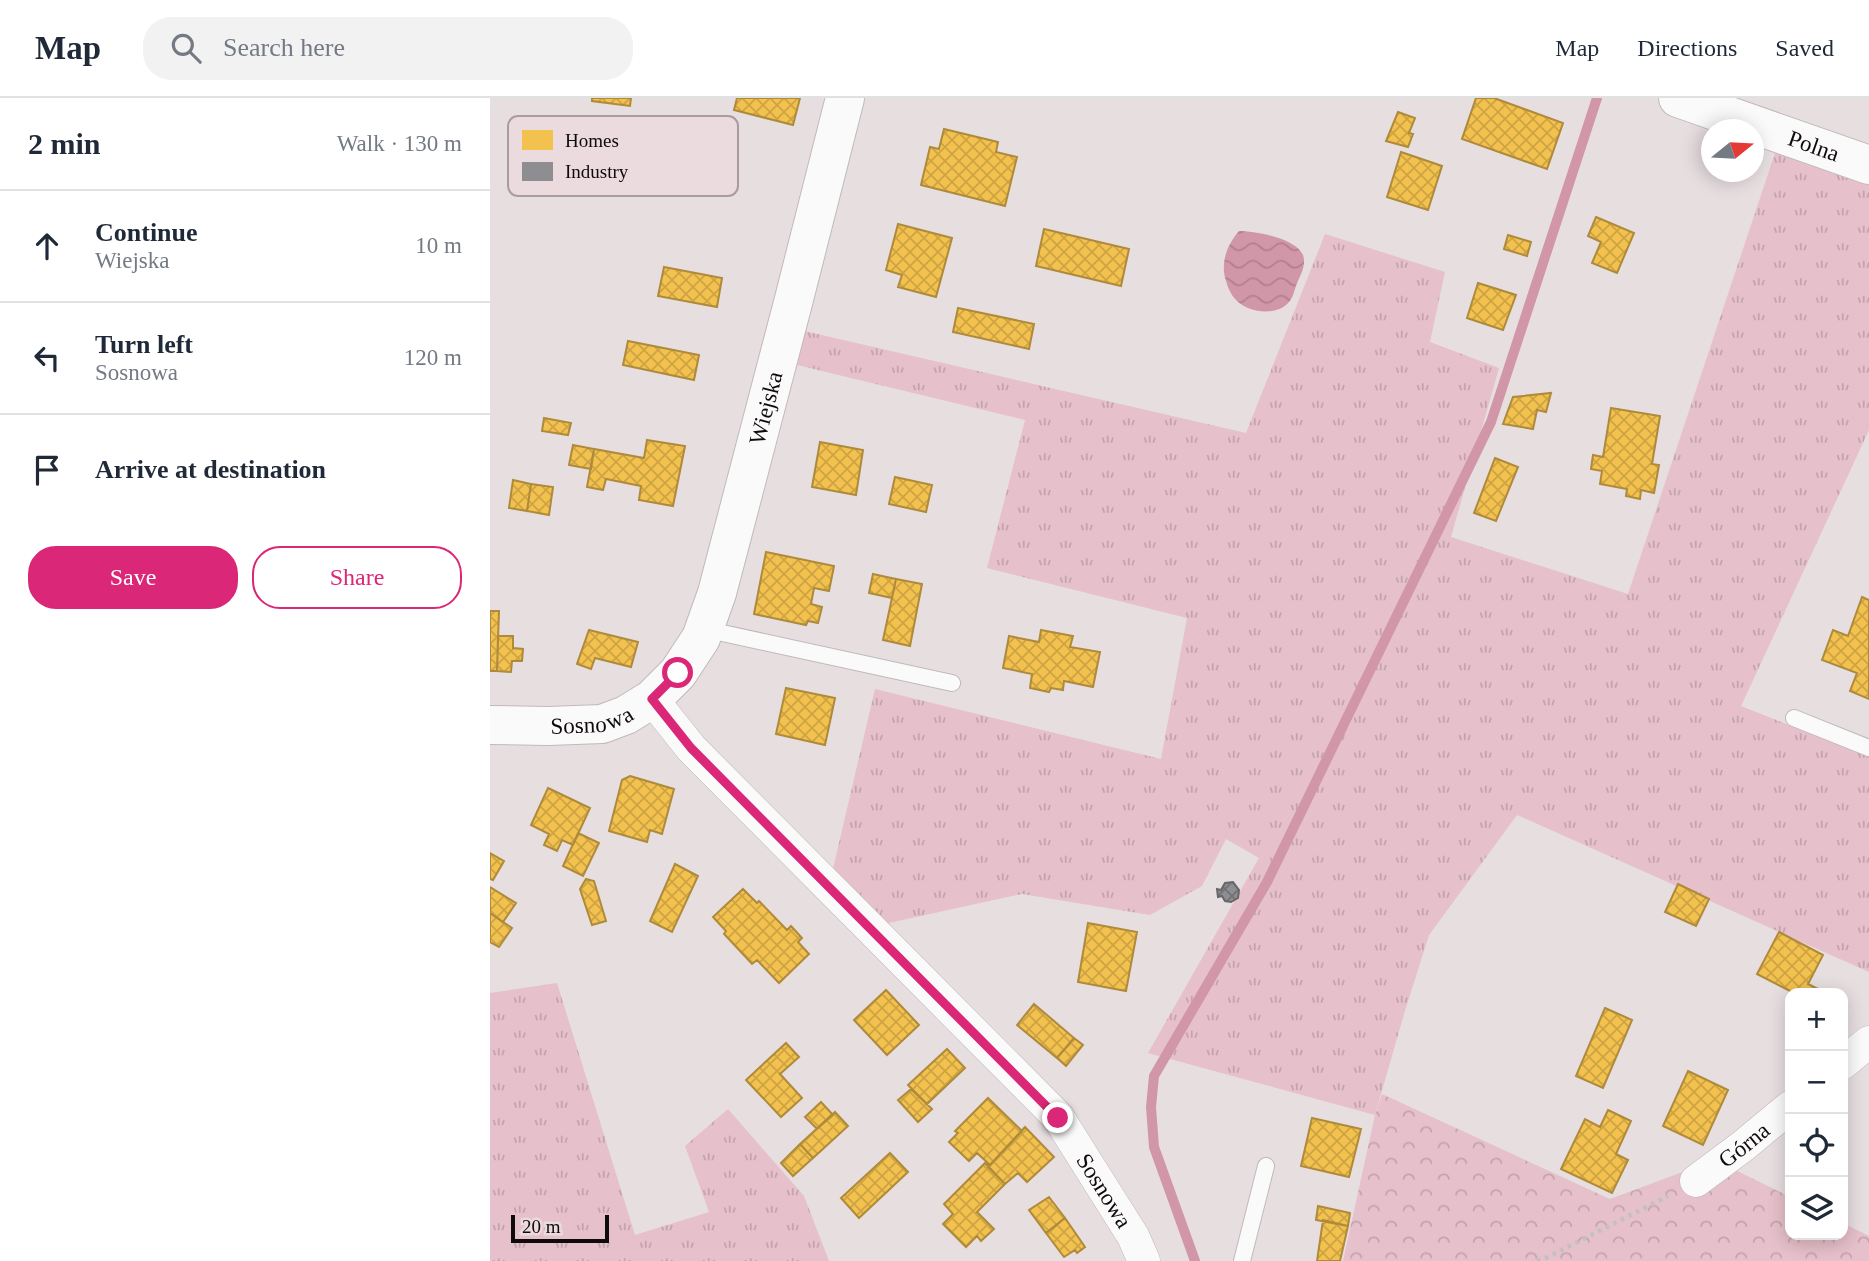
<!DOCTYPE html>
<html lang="en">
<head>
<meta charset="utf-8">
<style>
  body { margin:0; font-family:Georgia,serif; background:#f2f2f3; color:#1f2937 }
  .controls { position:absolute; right:21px; bottom:21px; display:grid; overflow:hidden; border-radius:14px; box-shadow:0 4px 18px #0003 }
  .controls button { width:63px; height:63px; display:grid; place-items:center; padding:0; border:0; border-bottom:2px solid #e0e1e3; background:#fff; color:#1f2937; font:35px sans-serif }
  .compass { position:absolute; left:1211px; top:21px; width:63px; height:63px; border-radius:50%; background:#fff; box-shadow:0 4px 18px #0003; rotate:72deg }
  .scale { position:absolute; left:21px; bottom:18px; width:98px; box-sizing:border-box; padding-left:7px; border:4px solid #0f0a0b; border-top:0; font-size:19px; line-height:24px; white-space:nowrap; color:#0f0a0b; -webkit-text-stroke:5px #ebdade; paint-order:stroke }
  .stop { position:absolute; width:21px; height:21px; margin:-16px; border:5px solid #db2777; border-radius:50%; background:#fff }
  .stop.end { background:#db2777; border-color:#fff; box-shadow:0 2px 7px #0008 }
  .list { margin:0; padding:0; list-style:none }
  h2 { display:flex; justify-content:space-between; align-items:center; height:91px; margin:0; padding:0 28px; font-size:30px }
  h2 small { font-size:23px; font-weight:400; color:#747a83 }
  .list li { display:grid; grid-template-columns:46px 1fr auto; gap:21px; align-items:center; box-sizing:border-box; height:112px; padding:0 28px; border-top:2px solid #e0e1e3 }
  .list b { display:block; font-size:26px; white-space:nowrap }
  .list p { margin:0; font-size:23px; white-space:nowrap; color:#747a83 }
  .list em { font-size:23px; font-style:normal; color:#747a83 }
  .actions { display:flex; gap:14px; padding:21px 28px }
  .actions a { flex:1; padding:16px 0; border:2px solid #db2777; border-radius:28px; text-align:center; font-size:24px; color:#db2777 }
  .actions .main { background:#db2777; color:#fff }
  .icon { flex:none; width:38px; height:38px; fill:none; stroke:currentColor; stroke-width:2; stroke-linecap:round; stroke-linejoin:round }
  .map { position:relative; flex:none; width:1379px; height:1163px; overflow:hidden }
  header { display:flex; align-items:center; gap:42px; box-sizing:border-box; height:98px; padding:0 35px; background:#fff; border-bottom:2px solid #e0e1e3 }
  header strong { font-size:33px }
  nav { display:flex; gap:38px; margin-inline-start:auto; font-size:24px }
  .search { width:490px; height:63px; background:#f2f2f3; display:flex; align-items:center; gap:18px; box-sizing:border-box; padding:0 24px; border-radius:28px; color:#747a83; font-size:26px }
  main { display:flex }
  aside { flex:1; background:#fff }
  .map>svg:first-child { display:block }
  .grass { fill:url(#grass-tufts) }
  .forest { fill:url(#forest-crowns) }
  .water { fill:url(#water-waves) }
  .homes { fill:url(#homes-cross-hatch); stroke:#ae8a3a; stroke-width:2 }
  .industry { fill:url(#industry-cross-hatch); stroke:#67666a; stroke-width:2 }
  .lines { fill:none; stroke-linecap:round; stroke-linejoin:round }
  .stream { stroke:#d196a7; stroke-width:10 }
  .lane-casing { stroke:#c0b9bb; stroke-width:18 }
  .street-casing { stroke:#c0b9bb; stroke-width:33 }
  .secondary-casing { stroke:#c0b9bb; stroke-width:40 }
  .path { stroke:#c3c0c2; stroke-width:4.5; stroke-dasharray:3.5 5; stroke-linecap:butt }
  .lane { stroke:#fbfafa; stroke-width:16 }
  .street { stroke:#fbfafa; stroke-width:32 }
  .secondary { stroke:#fbfafa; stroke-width:38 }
  .route { stroke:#db2777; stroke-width:9 }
  .labels { text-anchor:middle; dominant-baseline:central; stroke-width:7; stroke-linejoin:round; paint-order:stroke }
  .street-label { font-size:23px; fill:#0f0a0b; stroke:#ebdade }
  .key { fill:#ebdade; stroke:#a99c9f; stroke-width:2 }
  .key-label { font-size:19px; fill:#0f0a0b }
</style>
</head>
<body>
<header>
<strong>Map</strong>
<div class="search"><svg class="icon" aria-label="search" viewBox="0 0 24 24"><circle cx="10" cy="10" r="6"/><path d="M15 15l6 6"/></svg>Search here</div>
<nav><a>Map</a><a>Directions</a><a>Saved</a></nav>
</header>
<main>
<aside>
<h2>2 min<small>Walk · 130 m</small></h2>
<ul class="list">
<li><svg class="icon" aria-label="ahead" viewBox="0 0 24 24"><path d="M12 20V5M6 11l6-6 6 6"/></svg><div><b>Continue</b><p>Wiejska</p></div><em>10 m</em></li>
<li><svg class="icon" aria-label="left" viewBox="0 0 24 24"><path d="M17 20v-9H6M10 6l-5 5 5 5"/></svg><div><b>Turn left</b><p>Sosnowa</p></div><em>120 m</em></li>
<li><svg class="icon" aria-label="arrive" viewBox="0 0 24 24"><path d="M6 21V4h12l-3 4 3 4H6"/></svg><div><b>Arrive at destination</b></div></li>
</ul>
<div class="actions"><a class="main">Save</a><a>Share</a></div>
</aside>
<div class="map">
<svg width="1379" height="1163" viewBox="0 0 1379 1163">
  <defs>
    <pattern id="grass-tufts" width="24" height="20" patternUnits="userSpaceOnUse" patternTransform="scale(1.75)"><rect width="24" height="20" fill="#e6c0ca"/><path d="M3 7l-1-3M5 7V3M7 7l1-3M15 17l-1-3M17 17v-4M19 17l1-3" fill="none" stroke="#c4a4ac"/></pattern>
    <pattern id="forest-crowns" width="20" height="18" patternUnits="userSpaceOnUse" patternTransform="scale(1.75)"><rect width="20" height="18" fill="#e6c0ca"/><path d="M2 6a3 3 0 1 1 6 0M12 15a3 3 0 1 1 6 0" fill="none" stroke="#c4a4ac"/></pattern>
    <pattern id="water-waves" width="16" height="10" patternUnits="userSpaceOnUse" patternTransform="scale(1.75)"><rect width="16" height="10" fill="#d196a7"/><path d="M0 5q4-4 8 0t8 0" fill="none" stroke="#b2808e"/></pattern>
    <pattern id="homes-cross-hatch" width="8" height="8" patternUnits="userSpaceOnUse" patternTransform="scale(1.75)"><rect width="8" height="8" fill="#f2c14e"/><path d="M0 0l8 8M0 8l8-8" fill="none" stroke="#cea443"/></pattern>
    <pattern id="industry-cross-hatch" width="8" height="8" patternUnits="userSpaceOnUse" patternTransform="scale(1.75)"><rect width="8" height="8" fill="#8d8d92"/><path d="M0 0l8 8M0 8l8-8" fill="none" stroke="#727175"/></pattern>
  </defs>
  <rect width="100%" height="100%" fill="#e7dee0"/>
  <path class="grass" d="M 1289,43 L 1379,77 L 1379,332 L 1251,608 L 1379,659 L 1379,874 L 1027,717 L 939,837 L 914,916 L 885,1017 L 658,955 L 769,760 L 736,741 L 712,788 L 660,817 L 532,796 L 394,826 L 342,775 L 385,591 L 671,661 L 697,520 L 497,470 L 535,322 L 307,267 L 310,232 L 756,335 L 835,136 L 955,174 L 940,244 L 1009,270 L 961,439 L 1138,496 Z
    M 67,885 L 145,1137 L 219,1114 L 195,1048 L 238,1011 L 314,1098 L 339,1163 L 0,1163 L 0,895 Z"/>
  <path class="forest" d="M 892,996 L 1120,1101 L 1225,1062 L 1300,1099 L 1300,1137 L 1353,1137 L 1353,1125 L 1379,1138 L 1379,1163 L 853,1163 L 885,1017 Z"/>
  <path class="water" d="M 749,133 C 765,133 806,140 813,157 C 816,166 812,174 808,183 C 804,191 804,201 796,207 C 783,218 757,214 746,202 C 741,197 738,190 736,183 C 730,165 737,147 749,133 Z"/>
  <path class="homes" d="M 102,0 L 141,0 L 140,8 L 102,3 Z
    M 247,0 L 310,0 L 303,27 L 244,12 Z
    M 986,0 L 1004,0 L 1073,25 L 1057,71 L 972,41 Z
    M 908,14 L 925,20 L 919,35 L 923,36 L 918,49 L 896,43 Z
    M 454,31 L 508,44 L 506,54 L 527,59 L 515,108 L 431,87 L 440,49 L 449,51 Z
    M 911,54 L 952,68 L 938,112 L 897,99 Z
    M 1106,119 L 1144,135 L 1127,175 L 1102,165 L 1111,144 L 1098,138 Z
    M 408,126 L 462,140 L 446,199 L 408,189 L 412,177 L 396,172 Z
    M 554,131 L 639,151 L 631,188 L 546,168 Z
    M 1018,137 L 1041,144 L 1037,158 L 1014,151 Z
    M 174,169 L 232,180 L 227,209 L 168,198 Z
    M 988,185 L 1026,197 L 1013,232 L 977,220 Z
    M 468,210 L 544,226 L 539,251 L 463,234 Z
    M 138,243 L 209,257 L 204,282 L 133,267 Z
    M 1061,295 L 1056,314 L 1047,312 L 1043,331 L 1013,326 L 1023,299 Z
    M 1121,310 L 1170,318 L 1162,366 L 1169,367 L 1164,395 L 1151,392 L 1150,401 L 1136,398 L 1137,391 L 1110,386 L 1112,373 L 1101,371 L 1103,357 L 1113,359 Z
    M 54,320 L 81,325 L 78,337 L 52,333 Z
    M 157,342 L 195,348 L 183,408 L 149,402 L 151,388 L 116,381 L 113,392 L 97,389 L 104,351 L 154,360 Z
    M 330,344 L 373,352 L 366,397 L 322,389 Z
    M 83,347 L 104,351 L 101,371 L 79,367 Z
    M 1005,360 L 1028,369 L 1006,423 L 984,415 Z
    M 405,379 L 442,387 L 436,414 L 399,406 Z
    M 23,382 L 41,386 L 37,413 L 19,410 Z
    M 41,386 L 63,389 L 59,417 L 37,413 Z
    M 276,454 L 344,468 L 339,493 L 324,490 L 321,506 L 332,509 L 328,525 L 318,523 L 316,527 L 264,516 Z
    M 383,476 L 406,481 L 402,500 L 379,495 Z
    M 406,481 L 432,486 L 420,548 L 393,542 Z
    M 1372,499 L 1379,502 L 1379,601 L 1360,593 L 1367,575 L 1332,562 L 1343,532 L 1358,538 Z
    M 0,513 L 9,513 L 7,573 L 0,573 Z
    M 99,532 L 148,544 L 141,569 L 105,560 L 101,571 L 87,566 Z
    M 551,532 L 583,538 L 580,549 L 610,554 L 603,589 L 574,583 L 573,592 L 561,590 L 559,594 L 540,590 L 542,576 L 513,570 L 519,538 L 549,544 Z
    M 8,538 L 23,538 L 23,550 L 33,551 L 32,563 L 22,563 L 21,574 L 7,573 Z
    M 296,590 L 345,600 L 335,647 L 286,636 Z
    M 140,678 L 184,691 L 172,736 L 160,732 L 157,744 L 119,733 L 132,682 Z
    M 58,690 L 100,710 L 83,747 L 72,742 L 67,753 L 54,747 L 59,736 L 41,727 Z
    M 88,735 L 109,745 L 93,778 L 73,768 Z
    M 0,755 L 14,763 L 3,782 L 0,781 Z
    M 185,766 L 208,778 L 182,834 L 160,823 Z
    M 96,781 L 104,783 L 116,823 L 102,827 L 90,791 Z
    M 1188,786 L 1219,801 L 1206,828 L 1175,814 Z
    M 0,789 L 26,805 L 13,824 L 0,815 Z
    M 253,791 L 267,805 L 269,803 L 297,832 L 301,828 L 312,840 L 308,844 L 319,856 L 289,885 L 267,862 L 262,866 L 234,836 L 236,833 L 223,819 Z
    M 0,815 L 22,830 L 9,849 L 0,844 Z
    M 598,825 L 647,834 L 636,893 L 588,884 Z
    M 1289,834 L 1333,857 L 1318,886 L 1328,891 L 1326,895 L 1304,895 L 1267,876 Z
    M 396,892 L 429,927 L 397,957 L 364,922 Z
    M 544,906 L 584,940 L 567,960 L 527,927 Z
    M 1115,910 L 1142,922 L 1113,990 L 1086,978 Z
    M 584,940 L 593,947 L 576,968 L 567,960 Z
    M 296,945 L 309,959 L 290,976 L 312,1000 L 291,1019 L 256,982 Z
    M 457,951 L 475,970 L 437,1006 L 418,987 Z
    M 1198,973 L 1238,992 L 1213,1047 L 1173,1028 Z
    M 421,991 L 442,1011 L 428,1024 L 408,1002 Z
    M 498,1000 L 532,1033 L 500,1067 L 487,1055 L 479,1063 L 459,1044 L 468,1035 L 465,1033 Z
    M 331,1004 L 343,1017 L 327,1031 L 315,1019 Z
    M 1118,1012 L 1141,1023 L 1126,1056 L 1138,1062 L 1122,1095 L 1071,1071 L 1095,1021 L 1110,1029 Z
    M 345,1014 L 358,1028 L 323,1060 L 310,1046 Z
    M 822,1020 L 871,1031 L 859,1079 L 811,1068 Z
    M 535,1029 L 564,1059 L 537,1084 L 528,1075 L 515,1086 L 498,1069 Z
    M 310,1046 L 323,1060 L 303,1078 L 291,1065 Z
    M 400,1055 L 418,1074 L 369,1120 L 351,1100 Z
    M 495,1065 L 515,1086 L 487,1114 L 504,1131 L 491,1143 L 487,1138 L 476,1149 L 453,1126 L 463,1116 L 454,1106 Z
    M 559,1099 L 575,1120 L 556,1135 L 539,1112 Z
    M 828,1108 L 860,1115 L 858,1128 L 826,1122 Z
    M 575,1120 L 595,1149 L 587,1155 L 585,1152 L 574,1159 L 556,1135 Z
    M 833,1122 L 858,1128 L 850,1163 L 827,1163 Z"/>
  <path class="industry" d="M 743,784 L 749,792 L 748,800 L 741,804 L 735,803 L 732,798 L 728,799 L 727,791 L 731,792 L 735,785 Z"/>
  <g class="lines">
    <path class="stream" d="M 705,1163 L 664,1049 L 661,1009 L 664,978 L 777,784 L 1001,324 L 1107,0"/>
    <defs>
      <path id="lane" d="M 214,531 L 462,585
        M 1304,620 L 1379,650
        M 752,1163 L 776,1068"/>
      <g id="street">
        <path id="s1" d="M 162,601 L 201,650 L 568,1019 L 643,1138 L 654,1163"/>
        <path d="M 1353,965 L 1379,944"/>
        <path id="s2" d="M 1206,1083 L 1253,1048 L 1300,1009"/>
      </g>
      <g id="secondary">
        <path id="s3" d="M 1188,0 L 1379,67"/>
        <path id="s4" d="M 0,627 L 58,628 L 112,626 L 136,617 L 162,601 L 188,575 L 211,540 L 227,495 L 304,201 L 355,0"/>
      </g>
    </defs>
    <use href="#lane" class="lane-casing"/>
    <use href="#street" class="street-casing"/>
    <use href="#secondary" class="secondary-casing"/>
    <path class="path" d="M 1047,1163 L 1056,1160 L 1178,1098"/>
    <use href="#lane" class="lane"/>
    <use href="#street" class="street"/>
    <use href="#secondary" class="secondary"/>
  </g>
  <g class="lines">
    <path class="route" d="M 188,575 L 162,601 L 201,650 L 568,1020"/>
  </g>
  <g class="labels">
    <g class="street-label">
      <text stroke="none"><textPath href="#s3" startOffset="144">Polna</textPath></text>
      <text stroke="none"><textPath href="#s4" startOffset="486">Wiejska</textPath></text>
      <text stroke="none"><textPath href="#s4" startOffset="102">Sosnowa</textPath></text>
      <text stroke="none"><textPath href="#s2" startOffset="60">Górna</textPath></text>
      <text stroke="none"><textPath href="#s1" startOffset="670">Sosnowa</textPath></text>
    </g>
  </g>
  <rect x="18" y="18" width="230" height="80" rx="10" class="key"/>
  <rect x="32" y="32" width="31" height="20" fill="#f2c14e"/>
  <rect x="32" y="64" width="31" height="19" fill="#8d8d92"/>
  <g class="key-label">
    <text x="75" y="49">Homes</text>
    <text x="75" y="80">Industry</text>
  </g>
</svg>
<div class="controls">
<button>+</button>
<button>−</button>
<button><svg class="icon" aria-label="locate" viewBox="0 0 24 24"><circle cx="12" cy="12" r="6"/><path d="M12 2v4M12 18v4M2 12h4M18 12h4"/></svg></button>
<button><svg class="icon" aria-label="layers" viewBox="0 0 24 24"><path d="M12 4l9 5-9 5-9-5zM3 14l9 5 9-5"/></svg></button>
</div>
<svg class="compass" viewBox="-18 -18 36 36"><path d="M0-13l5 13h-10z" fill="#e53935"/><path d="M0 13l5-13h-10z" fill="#747a83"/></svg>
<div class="scale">20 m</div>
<div class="stop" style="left:188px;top:575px"></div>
<div class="stop end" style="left:568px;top:1020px"></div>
</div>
</main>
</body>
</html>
